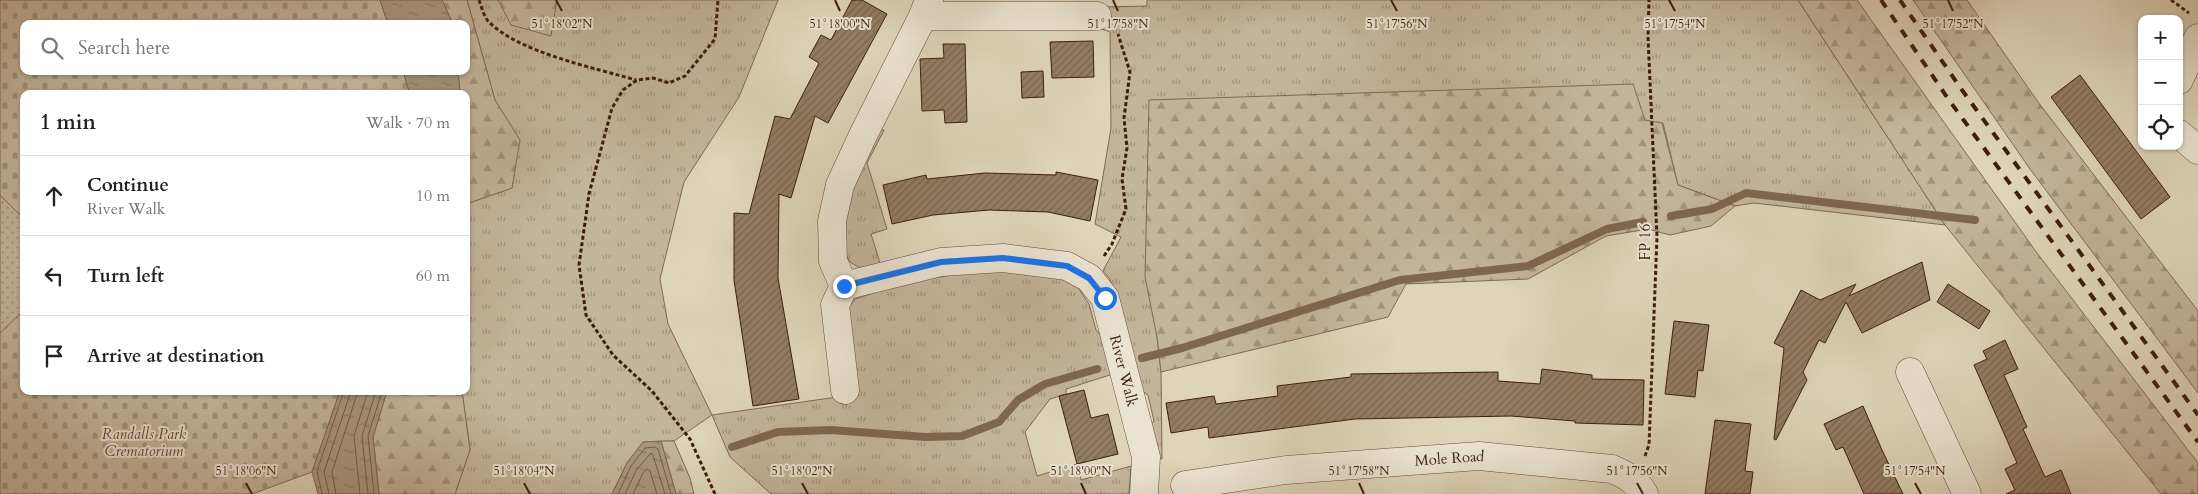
<!DOCTYPE html>
<html lang="en">
<head>
<meta charset="utf-8">
<style>
  body { margin:0; font-family:Cardo,serif; background:#f6f6f6; color:#222 }
  .controls { position:absolute; right:15px; top:15px; display:grid; overflow:hidden; border-radius:10px; box-shadow:0 1px 4px #0004 }
  .controls button { width:45px; height:45px; display:grid; place-items:center; padding:0; border:0; border-bottom:1px solid #e0e0e0; background:#fff; color:#222; font:25px sans-serif }
  .stop { position:absolute; width:15px; height:15px; margin:-11px; border:4px solid #1a73e8; border-radius:50%; background:#fff }
  .stop.end { background:#1a73e8; border-color:#fff; box-shadow:0 1px 5px #0008 }
  .list { margin:0; padding:0; list-style:none }
  h2 { display:flex; justify-content:space-between; align-items:center; height:65px; margin:0; padding:0 20px; font-size:21px }
  h2 small { font-size:16px; font-weight:400; color:#767676 }
  .list li { display:grid; grid-template-columns:32px 1fr auto; gap:15px; align-items:center; box-sizing:border-box; height:80px; padding:0 20px; border-top:1px solid #e0e0e0 }
  .list b { display:block; font-size:19px; white-space:nowrap }
  .list p { margin:0; font-size:16px; white-space:nowrap; color:#767676 }
  .list em { font-size:16px; font-style:normal; color:#767676 }
  .icon { flex:none; width:28px; height:28px; fill:none; stroke:currentColor; stroke-width:2; stroke-linecap:round; stroke-linejoin:round }
  .map { position:relative; flex:none; width:2198px; height:494px; overflow:hidden }
  .search { position:absolute; background:#fff; box-shadow:0 1px 4px #0004; left:20px; top:20px; width:450px; height:55px; display:flex; align-items:center; gap:12px; box-sizing:border-box; padding:0 18px; border-radius:10px; color:#767676; font-size:19px }
  .panel { position:absolute; background:#fff; box-shadow:0 1px 4px #0004; left:20px; top:90px; width:450px; height:305px; border-radius:10px }
  .map>svg:first-child { display:block }
  .grass { fill:url(#grass-tufts); stroke:#816954 }
  .forest { fill:url(#forest-firs); stroke:#816954 }
  .cemetery { fill:url(#cemetery-stones); stroke:#816954 }
  .garden { fill:url(#garden-dots); stroke:#816954 }
  .water { fill:url(#water-ripples); stroke:#7e6651 }
  .lines { fill:none; stroke-linecap:round; stroke-linejoin:round }
  .shore { stroke:#745a46; stroke-width:1 }
  .stream { stroke:#7e6651; stroke-width:8 }
  .building { fill:url(#building-hatch); stroke:#3f1d0c }
  .minor-casing { stroke:#674b38; stroke-width:29 }
  .path { stroke:#3f1d0c; stroke-width:3; stroke-dasharray:4 2.5; stroke-linecap:butt }
  .minor { stroke:#eae3d2; stroke-width:28 }
  .rail { stroke:#3f1d0c; stroke-width:4; stroke-dasharray:9 9; stroke-linecap:butt }
  .route { stroke:#1a73e8; stroke-width:6 }
  .ticks { fill:none; stroke:#3f1d0c; stroke-width:2 }
  .labels { text-anchor:middle; dominant-baseline:central; stroke-width:4; stroke-linejoin:round; paint-order:stroke }
  .street-label { font-size:15px; fill:#3f1d0c; stroke:#eae3d2 }
  .park-label { font-size:15px; font-style:italic; fill:#604330; stroke:#eae3d2 }
  .ticks-label { font-size:12px; text-anchor:middle; fill:#3f1d0c; stroke:#eae3d2; stroke-width:4; stroke-linejoin:round; paint-order:stroke }
</style>
</head>
<body>
<div class="map">
<svg width="2198" height="494" viewBox="0 0 2198 494">
  <defs>
    <pattern id="grass-tufts" width="24" height="20" patternUnits="userSpaceOnUse" patternTransform="scale(1.25)"><rect width="24" height="20" fill="#c3b59c"/><path d="M3 7l-1-3M5 7V3M7 7l1-3M15 17l-1-3M17 17v-4M19 17l1-3" fill="none" stroke="#a0937e"/></pattern>
    <pattern id="forest-firs" width="22" height="20" patternUnits="userSpaceOnUse" patternTransform="scale(1.25)"><rect width="22" height="20" fill="#c3b59c"/><path d="M5 1l3.5 6h-7zM16 11l3.5 6h-7z" fill="#a0937e"/></pattern>
    <pattern id="cemetery-stones" width="16" height="16" patternUnits="userSpaceOnUse" patternTransform="scale(1.25)"><rect width="16" height="16" fill="#c3b59c"/><path d="M2 7V4a2 2 0 0 1 4 0v3zM10 15v-3a2 2 0 0 1 4 0v3z" fill="#a0937e"/></pattern>
    <pattern id="garden-dots" width="8" height="8" patternUnits="userSpaceOnUse" patternTransform="scale(1.25)"><rect width="8" height="8" fill="#c3b59c"/><path d="M2 2h.1M6 6h.1" fill="none" stroke="#a0937e" stroke-width="1.8" stroke-linecap="round"/></pattern>
    <pattern id="water-ripples" width="26" height="14" patternUnits="userSpaceOnUse" patternTransform="scale(1.25)"><rect width="26" height="14" fill="#a8967f"/><path d="M2 4q2-2 4 0t4 0M15 11q2-2 4 0t4 0" fill="none" stroke="#8a7a66"/></pattern>
    <pattern id="building-hatch" width="6" height="6" patternUnits="userSpaceOnUse" patternTransform="scale(1.25)"><rect width="6" height="6" fill="#927c66"/><path d="M-1 1l2-2M0 6l6-6M5 7l2-2" fill="none" stroke="#796552"/></pattern>
  </defs>
  <rect width="100%" height="100%" fill="#ded4ba"/>
  <filter id="stains"><feTurbulence type="fractalNoise" baseFrequency=".004" numOctaves="4"/><feColorMatrix values="0 0 0 0 .2 0 0 0 0 .09 0 0 0 0 .02 0 0 0 .5 -.17"/></filter>
  <radialGradient id="worn" r=".72"><stop offset=".6" stop-color="#630" stop-opacity="0"/><stop offset="1" stop-color="#630" stop-opacity=".3"/></radialGradient>
  <path class="grass" d="M 467,0 L 778,0 L 739,97 L 684,182 L 660,279 L 668,324 L 712,415 L 858,394 L 846,311 L 855,299 L 907,282 L 991,269 L 1057,276 L 1075,283 L 1089,304 L 1096,330 L 1104,339 L 1113,374 L 1066,389 L 1066,394 L 1050,399 L 1025,432 L 1037,476 L 1077,464 L 1081,480 L 1131,466 L 1129,494 L 771,494 L 730,457 L 712,415 L 674,441 L 643,442 L 627,463 L 612,494 L 455,494 L 470,450 L 462,391 L 466,391 L 466,204 L 512,188 L 519,140 L 495,100 Z
    M 1147,0 L 1798,0 L 1945,225 L 1754,203 L 1735,206 L 1678,185 L 1663,123 L 1157,337 L 1161,372 L 1162,459 L 1155,456 L 1147,428 L 1154,421 L 1148,395 L 1137,387 L 1110,279 L 1103,271 L 1121,237 L 1095,224 L 1111,128 L 1110,32 L 1102,29 L 1102,7 L 1147,6 Z
    M 876,129 L 884,130 L 867,163 L 887,229 L 871,234 L 881,266 L 863,270 L 850,262 L 842,248 L 842,224 L 854,176 Z"/>
  <path class="forest" d="M 442,0 L 467,0 L 495,100 L 520,140 L 512,188 L 466,204 L 466,94 L 460,94 L 458,71 L 466,71 L 466,24 L 453,24 Z
    M 498,0 L 557,0 L 551,36 L 511,25 Z
    M 1798,0 L 1857,0 L 2037,253 L 2198,463 L 2198,494 L 2161,494 L 1945,225 Z
    M 1913,0 L 1967,0 L 2038,102 L 2198,311 L 2198,393 L 2030,169 Z
    M 1633,84 L 1645,120 L 1662,123 L 1678,185 L 1735,206 L 1711,226 L 1670,235 L 1648,229 L 1606,236 L 1528,279 L 1406,284 L 1388,317 L 1161,372 L 1157,337 L 1145,277 L 1149,100 Z
    M 387,391 L 462,391 L 470,450 L 455,494 L 379,494 L 373,437 Z
    M 661,441 L 674,441 L 690,478 L 694,494 L 676,494 Z"/>
  <path class="cemetery" d="M 0,0 L 380,0 L 388,24 L 24,24 L 24,71 L 403,71 L 410,94 L 24,94 L 24,391 L 340,391 L 312,472 L 252,494 L 0,494 Z"/>
  <path class="garden" d="M 0,195 L 24,219 L 24,310 L 0,333 Z"/>
  <path class="water" d="M 380,0 L 442,0 L 453,24 L 388,24 Z
    M 403,71 L 458,71 L 460,94 L 410,94 Z
    M 340,391 L 387,391 L 373,437 L 379,494 L 318,494 L 312,472 Z
    M 661,441 L 676,494 L 612,494 L 627,463 L 643,442 Z"/>
  <g class="lines">
    <path class="shore" d="M 322,494 L 317,471 L 344,391
      M 329,494 L 324,472 L 351,391
      M 336,494 L 332,472 L 358,391
      M 360,494 L 354,436 L 368,391
      M 368,494 L 362,436 L 376,391
      M 374,494 L 368,436 L 382,391
      M 618,494 L 631,466 L 645,448 L 655,447 L 658,449 L 671,494
      M 625,494 L 637,469 L 651,453 L 653,455 L 665,494
      M 633,494 L 643,473 L 647,469 L 650,471 L 657,494"/>
    <path class="stream" d="M 1671,216 L 1712,209 L 1746,193 L 1975,220
      M 1142,358 L 1182,348 L 1400,280 L 1528,266 L 1607,229 L 1643,222
      M 732,447 L 778,432 L 831,430 L 925,437 L 962,436 L 999,422 L 1018,400 L 1045,384 L 1097,369"/>
  </g>
  <path class="building" d="M 852,0 L 862,0 L 887,14 L 828,123 L 815,116 L 791,198 L 779,194 L 778,278 L 799,399 L 753,406 L 734,280 L 734,213 L 749,214 L 775,116 L 790,119 L 819,63 L 809,57 L 821,35 L 831,40 Z
    M 1093,41 L 1094,77 L 1052,78 L 1050,42 Z
    M 943,44 L 965,44 L 967,122 L 945,123 L 944,110 L 922,111 L 920,59 L 944,58 Z
    M 1043,71 L 1044,97 L 1022,98 L 1021,72 Z
    M 2080,75 L 2170,197 L 2141,219 L 2051,97 Z
    M 1056,172 L 1098,180 L 1090,221 L 1048,212 L 989,210 L 933,215 L 892,224 L 883,185 L 926,175 L 927,179 L 985,173 L 1056,175 Z
    M 1922,262 L 1930,300 L 1862,333 L 1846,302 L 1825,343 L 1819,340 L 1803,372 L 1807,380 L 1776,440 L 1774,439 L 1784,348 L 1774,343 L 1801,290 L 1820,300 L 1856,284 L 1849,296 Z
    M 1948,284 L 1990,311 L 1979,329 L 1937,302 Z
    M 1674,321 L 1709,325 L 1703,371 L 1698,370 L 1695,397 L 1665,394 Z
    M 2005,340 L 2018,369 L 2004,375 L 2027,427 L 2023,429 L 2045,477 L 2061,470 L 2071,494 L 2006,494 L 2015,490 L 2005,469 L 2017,463 L 1974,365 L 1987,359 L 1983,351 Z
    M 1542,369 L 1592,375 L 1592,379 L 1644,380 L 1643,425 L 1575,423 L 1575,421 L 1511,416 L 1355,419 L 1209,438 L 1208,427 L 1171,433 L 1166,403 L 1214,396 L 1216,404 L 1278,396 L 1277,386 L 1351,377 L 1351,374 L 1498,372 L 1498,381 L 1540,384 Z
    M 1084,390 L 1091,418 L 1108,414 L 1118,454 L 1077,464 L 1059,396 Z
    M 1863,406 L 1882,450 L 1903,494 L 1864,494 L 1843,447 L 1836,450 L 1824,424 Z
    M 1715,420 L 1751,424 L 1745,471 L 1753,472 L 1750,494 L 1705,494 Z"/>
  <g class="lines">
    <defs>
      <g id="minor">
        <path id="s1" d="M 929,0 L 923,16 L 864,133 L 840,185 L 832,221 L 833,261 L 844,286 L 941,262 L 1003,258 L 1067,266 L 1089,278 L 1105,298 L 1146,457 L 1144,494"/>
        <path d="M 923,16 L 1097,16"/>
        <path d="M 2179,80 L 2198,38"/>
        <path d="M 2179,134 L 2198,150"/>
        <path d="M 844,286 L 835,305 L 845,390"/>
        <path d="M 1910,372 L 1967,494"/>
        <path id="s2" d="M 1185,485 L 1286,470 L 1479,456 L 1612,469 C 1626,475 1636,480 1644,494"/>
      </g>
    </defs>
    <use href="#minor" class="minor-casing"/>
    <path class="path" d="M 479,0 C 481,6 484,16 488,21 C 517,52 595,68 636,80
      M 2171,0 L 2189,13
      M 1104,256 L 1112,244 L 1126,209 L 1122,179 L 1127,148 L 1124,118 L 1130,72 L 1118,34
      M 1645,456 L 1649,445 L 1657,237 L 1648,37 L 1649,0
      M 715,494 L 690,439 L 652,391 L 613,355 L 586,315 L 579,265 L 589,194 L 612,108 L 623,90 L 637,80 L 653,78 L 669,83 L 685,76 L 715,39 L 718,0"/>
    <use href="#minor" class="minor"/>
    <path class="rail" d="M 1881,0 L 1949,100 L 2198,442
      M 1900,0 L 1962,90 L 2198,415"/>
  </g>
  <g class="lines">
    <path class="route" d="M 844,286 L 941,262 L 1003,258 L 1067,266 L 1089,278 L 1105,298"/>
  </g>
  <path class="ticks" d="M 556,0 L 562,11M 835,0 L 840,11M 1113,0 L 1118,11M 1391,0 L 1397,11M 1669,0 L 1675,11M 1948,0 L 1953,11M 246,483 L 252,494M 524,483 L 530,494M 802,483 L 808,494M 1081,483 L 1086,494M 1359,483 L 1364,494M 1637,483 L 1643,494M 1915,483 L 1921,494"/>
  <g class="labels">
    <g class="street-label">
      <text transform="translate(1645 242) rotate(-90)">FP 16</text>
      <text stroke="none"><textPath href="#s1" startOffset="662">River Walk</textPath></text>
      <text stroke="none"><textPath href="#s2" startOffset="266">Mole Road</textPath></text>
    </g>
    <g class="park-label">
      <text x="144" y="434">Randalls Park<tspan x="144" dy="17">Crematorium</tspan></text>
    </g>
  </g>
  <g class="ticks-label">
    <text x="562" y="28">51°18'02"N</text>
    <text x="840" y="28">51°18'00"N</text>
    <text x="1118" y="28">51°17'58"N</text>
    <text x="1397" y="28">51°17'56"N</text>
    <text x="1675" y="28">51°17'54"N</text>
    <text x="1953" y="28">51°17'52"N</text>
    <text x="246" y="475">51°18'06"N</text>
    <text x="524" y="475">51°18'04"N</text>
    <text x="802" y="475">51°18'02"N</text>
    <text x="1081" y="475">51°18'00"N</text>
    <text x="1359" y="475">51°17'58"N</text>
    <text x="1637" y="475">51°17'56"N</text>
    <text x="1915" y="475">51°17'54"N</text>
  </g>
  <rect width="100%" height="100%" filter="url(#stains)"/>
  <rect width="100%" height="100%" fill="url(#worn)"/>
</svg>
<div class="controls">
<button>+</button>
<button>−</button>
<button><svg class="icon" aria-label="locate" viewBox="0 0 24 24"><circle cx="12" cy="12" r="6"/><path d="M12 2v4M12 18v4M2 12h4M18 12h4"/></svg></button>
</div>
<div class="stop" style="left:1105px;top:298px"></div>
<div class="stop end" style="left:844px;top:286px"></div>
<div class="search"><svg class="icon" aria-label="search" viewBox="0 0 24 24"><circle cx="10" cy="10" r="6"/><path d="M15 15l6 6"/></svg>Search here</div>
<section class="panel">
<h2>1 min<small>Walk · 70 m</small></h2>
<ul class="list">
<li><svg class="icon" aria-label="ahead" viewBox="0 0 24 24"><path d="M12 20V5M6 11l6-6 6 6"/></svg><div><b>Continue</b><p>River Walk</p></div><em>10 m</em></li>
<li><svg class="icon" aria-label="left" viewBox="0 0 24 24"><path d="M17 20v-9H6M10 6l-5 5 5 5"/></svg><div><b>Turn left</b></div><em>60 m</em></li>
<li><svg class="icon" aria-label="arrive" viewBox="0 0 24 24"><path d="M6 21V4h12l-3 4 3 4H6"/></svg><div><b>Arrive at destination</b></div></li>
</ul>
</section>
</div>
</body>
</html>
